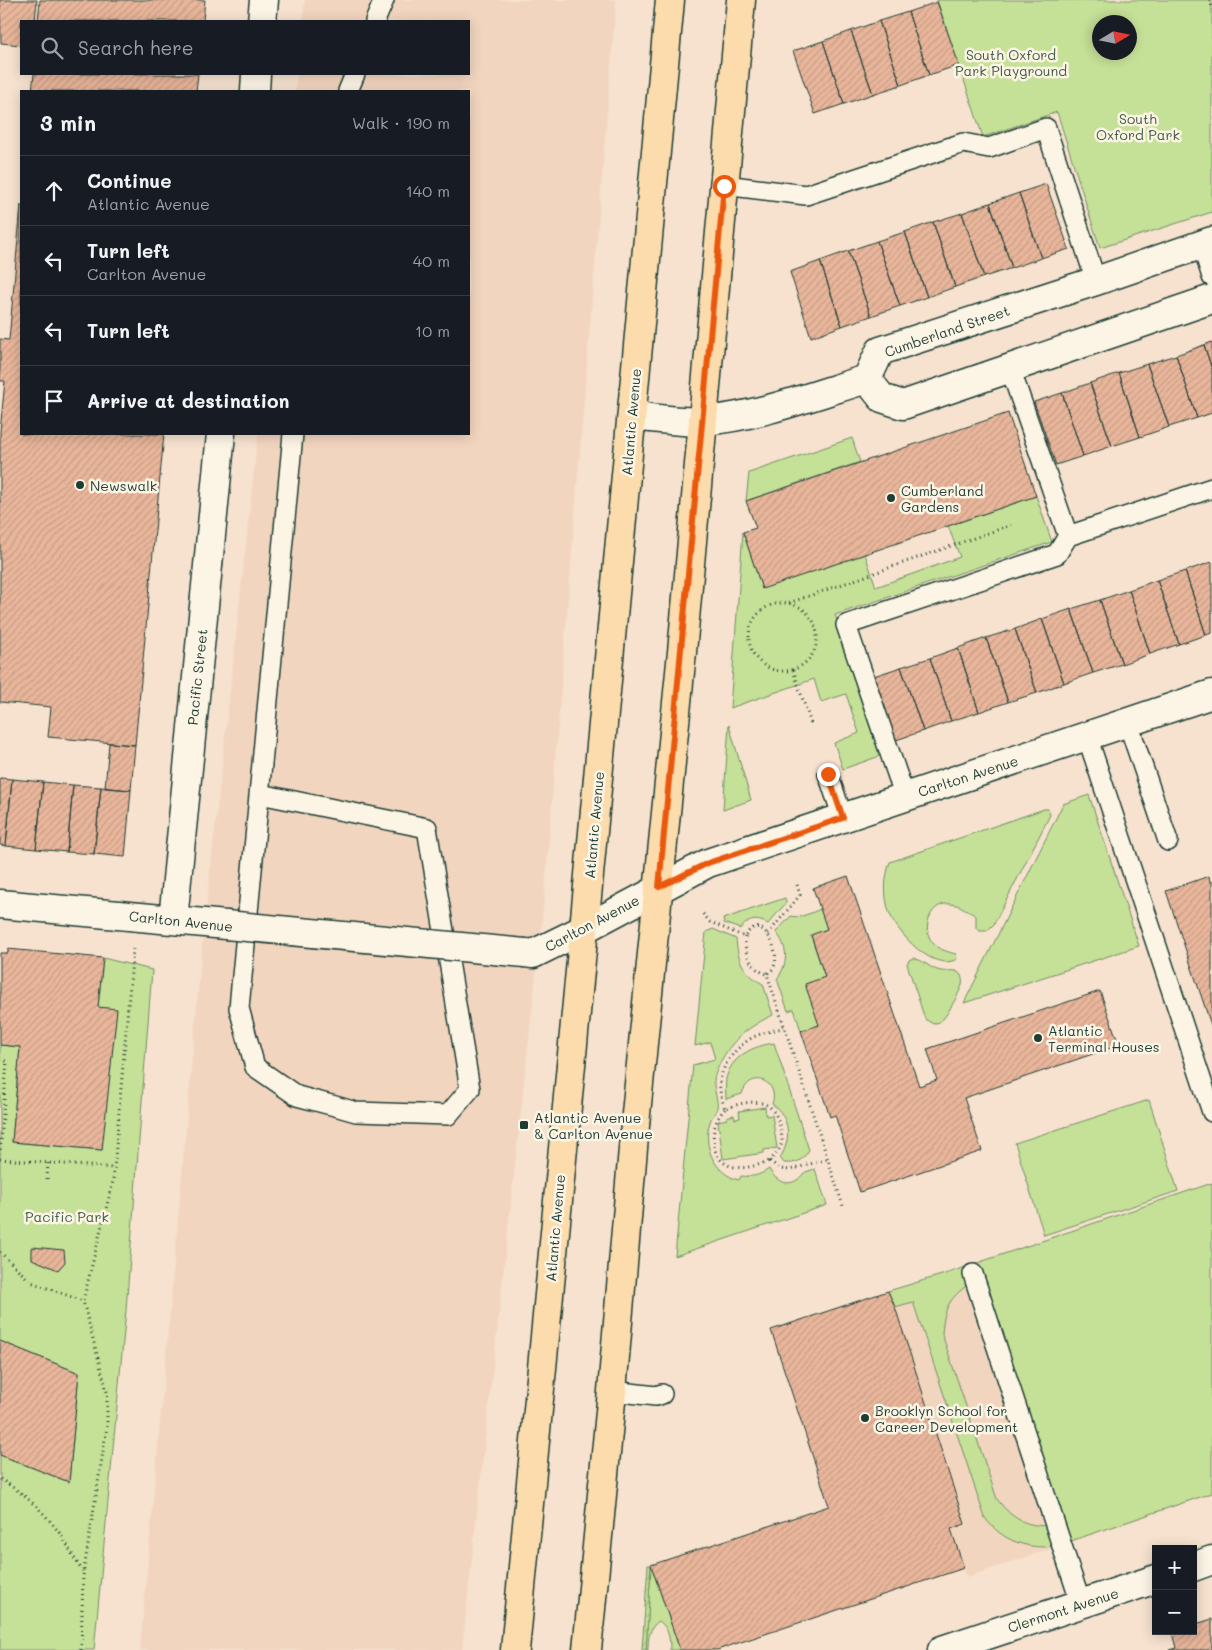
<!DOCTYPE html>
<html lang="en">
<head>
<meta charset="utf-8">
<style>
  body { margin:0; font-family:Mali,sans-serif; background:#20242c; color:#f1f3f6 }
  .controls { position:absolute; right:15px; bottom:15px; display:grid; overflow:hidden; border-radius:0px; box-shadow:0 2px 12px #0003 }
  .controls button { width:45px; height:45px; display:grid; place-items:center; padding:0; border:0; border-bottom:1px solid #363941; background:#171b24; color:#f1f3f6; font:25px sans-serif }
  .compass { position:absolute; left:1092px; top:15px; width:45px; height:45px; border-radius:50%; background:#171b24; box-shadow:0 2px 12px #0003; rotate:80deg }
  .stop { position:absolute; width:15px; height:15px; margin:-11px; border:4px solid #ea580c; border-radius:50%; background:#fff }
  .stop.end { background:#ea580c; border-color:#fff; box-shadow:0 1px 5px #0008 }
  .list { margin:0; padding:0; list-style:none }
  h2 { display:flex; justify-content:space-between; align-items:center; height:65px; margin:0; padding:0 20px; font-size:21px }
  h2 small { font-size:16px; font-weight:400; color:#9ea1a6 }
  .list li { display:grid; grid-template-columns:32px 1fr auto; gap:15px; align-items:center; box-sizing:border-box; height:70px; padding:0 20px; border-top:1px solid #363941 }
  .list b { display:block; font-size:19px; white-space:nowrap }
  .list p { margin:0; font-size:16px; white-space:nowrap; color:#9ea1a6 }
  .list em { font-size:16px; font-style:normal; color:#9ea1a6 }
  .icon { flex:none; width:28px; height:28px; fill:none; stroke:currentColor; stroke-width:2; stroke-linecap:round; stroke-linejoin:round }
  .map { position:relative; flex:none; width:1212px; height:1650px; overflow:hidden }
  .search { position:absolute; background:#171b24; box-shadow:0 2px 12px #0003; left:20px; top:20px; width:450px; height:55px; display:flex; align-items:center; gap:12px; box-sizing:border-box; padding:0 18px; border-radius:0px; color:#9ea1a6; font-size:19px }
  .panel { position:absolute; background:#171b24; box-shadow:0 2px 12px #0003; left:20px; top:90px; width:450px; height:345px; border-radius:0px }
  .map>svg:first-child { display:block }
  .built { fill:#f2d5bf }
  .green { fill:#c5e097; stroke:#728e66; fill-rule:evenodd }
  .garden { fill:url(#garden-furrows); stroke:#728e66 }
  .building { fill:url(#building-hatch); stroke:#1f3d34 }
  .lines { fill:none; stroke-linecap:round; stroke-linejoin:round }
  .service-casing { stroke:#1f3d34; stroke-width:22 }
  .minor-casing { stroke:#1f3d34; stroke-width:31 }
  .primary-casing { stroke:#1f3d34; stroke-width:31 }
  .path { stroke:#1f3d34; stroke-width:3; stroke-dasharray:1 4; stroke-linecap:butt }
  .service { stroke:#fcf5e5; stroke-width:19 }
  .minor { stroke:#fcf5e5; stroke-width:28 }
  .primary { stroke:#fcdcac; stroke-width:28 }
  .minor-bridge-casing { stroke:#1f3d34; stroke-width:31; stroke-linecap:butt }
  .minor-bridge { stroke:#fcf5e5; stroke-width:28 }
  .route { stroke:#ea580c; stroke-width:6 }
  .poi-dot { fill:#1f3d34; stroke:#fcf5e5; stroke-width:2 }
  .labels { text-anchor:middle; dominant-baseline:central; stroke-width:5; stroke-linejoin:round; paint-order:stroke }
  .park-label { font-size:14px; fill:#405e48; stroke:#fcf5e5 }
  .street-label { font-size:14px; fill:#1f3d34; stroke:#fcf5e5 }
  .poi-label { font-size:14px; fill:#1f3d34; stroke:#fcf5e5; text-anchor:start }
</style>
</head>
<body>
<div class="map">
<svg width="1212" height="1650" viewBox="0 0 1212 1650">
  <defs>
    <pattern id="garden-furrows" width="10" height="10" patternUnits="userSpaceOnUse" patternTransform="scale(1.25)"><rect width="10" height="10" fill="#c5e097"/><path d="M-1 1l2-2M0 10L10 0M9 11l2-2" fill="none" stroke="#a9c183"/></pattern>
    <pattern id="building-hatch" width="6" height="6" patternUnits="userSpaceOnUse" patternTransform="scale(1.25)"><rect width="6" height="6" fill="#e9b69b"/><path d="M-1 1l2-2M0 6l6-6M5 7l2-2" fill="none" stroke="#c79d86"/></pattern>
  </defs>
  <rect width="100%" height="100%" fill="#f6e2cf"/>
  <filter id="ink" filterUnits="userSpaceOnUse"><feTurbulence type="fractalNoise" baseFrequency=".02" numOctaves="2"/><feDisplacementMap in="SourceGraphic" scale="10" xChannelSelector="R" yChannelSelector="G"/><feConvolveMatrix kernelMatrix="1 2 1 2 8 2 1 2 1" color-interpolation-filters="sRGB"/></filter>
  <g filter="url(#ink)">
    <path class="built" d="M 305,0 L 616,0 L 544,901 L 462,1650 L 140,1650 L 202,947 L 258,434 L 469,434 L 469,91 L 295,91 L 297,74 L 469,74 L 469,21 L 303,21 Z
      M 1212,1183 L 1212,1494 L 967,1577 L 951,1529 L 888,1291 L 945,1274 Z"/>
    <path class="green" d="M 937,0 L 1212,0 L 1212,212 L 1100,248 L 1057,112 L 983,137 ZM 1100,22 L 1130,22 L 1130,52 L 1100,52 Z
      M 852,438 L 860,462 L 746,501 L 749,473 Z
      M 1036,496 L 1052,542 L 835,615 L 883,755 L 843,769 L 834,743 L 859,733 L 846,694 L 821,702 L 814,679 L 730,708 L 743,532 L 762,588 L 865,554 L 876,587 L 960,557 L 948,526 Z
      M 729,725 L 751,800 L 723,810 Z
      M 1089,795 L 1139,946 L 964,1003 L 1063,804 Z
      M 1044,809 L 1048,809 L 1050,815 L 994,924 L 987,931 L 980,931 L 976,928 L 976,916 C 968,911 961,905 951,904 C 931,901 921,927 932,942 C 937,949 948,952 956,954 L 957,959 C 933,973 897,933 889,912 C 884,895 884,879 890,862 Z
      M 785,898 L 786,903 L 768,924 C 757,918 748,919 740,929 L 724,923 L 723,919 Z
      M 821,909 L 827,929 L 811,936 L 825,977 L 819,1025 L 801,1031 L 794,1009 L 788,1011 L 777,979 C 789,963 788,947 776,932 L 791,916 C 800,919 812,912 821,909 Z
      M 713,929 L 736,939 C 738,961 743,973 763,984 L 773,1015 C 750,1026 732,1039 720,1063 C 718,1068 714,1076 714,1081 C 713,1089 719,1102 717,1108 C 716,1113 711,1117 710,1122 C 702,1145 714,1174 739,1180 L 741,1176 C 752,1177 759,1176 769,1169 C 775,1180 786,1187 797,1180 C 800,1178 801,1176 803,1174 C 806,1171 812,1170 815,1169 L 827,1205 L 675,1256 L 693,1065 L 715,1059 L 710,1042 L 695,1046 L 706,932 Z
      M 103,958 L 152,970 L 126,1310 L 94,1650 L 0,1650 L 0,1455 L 69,1482 L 79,1373 L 0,1341 L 0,1045 L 20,1047 L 12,1142 L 102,1150 L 98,1007 Z
      M 913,958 C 924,960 930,969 941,971 C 947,972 955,968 960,974 C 962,976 963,981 962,985 C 960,991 948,1014 943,1019 C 940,1022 937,1023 933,1024 L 925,1019 L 907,964 L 909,960 Z
      M 774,1043 L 809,1150 C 802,1161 797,1164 784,1163 L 780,1158 C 792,1139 790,1117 772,1104 C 780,1081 750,1068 742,1094 L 726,1099 C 726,1093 725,1085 726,1079 C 731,1056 753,1046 774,1043 Z
      M 1149,1100 L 1178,1191 L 1044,1235 L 1015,1143 Z
      M 765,1107 L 766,1116 L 772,1115 L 777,1148 L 764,1150 L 764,1153 L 723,1159 L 718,1121 L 727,1119 L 726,1117 L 734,1115 L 735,1119 L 740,1118 L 739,1111 Z
      M 1212,1183 L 1212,1493 L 1056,1546 C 1028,1550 1002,1541 985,1518 L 913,1302 L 895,1307 L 888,1291 L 945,1274 ZM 969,1284 L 1050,1526 C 1025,1526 1012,1519 997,1499 L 942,1334 C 944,1309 948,1299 969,1284 Z
      M 651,1565 L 680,1650 L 670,1650 C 670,1639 669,1628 659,1621 C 649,1627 648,1639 648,1650 L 646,1650 Z"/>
    <path class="garden" d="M 648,1565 L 651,1565 L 646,1650 L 642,1650 Z"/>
    <path class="building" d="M 0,0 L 37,0 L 35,21 L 21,21 L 21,45 L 1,43 Z
      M 40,0 L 205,0 L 203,21 L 38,21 Z
      M 937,2 L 959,65 L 929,75 L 908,12 Z
      M 908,12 L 929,75 L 901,85 L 879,21 Z
      M 879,21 L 901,85 L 873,94 L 851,31 Z
      M 851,31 L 873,94 L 844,104 L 823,41 Z
      M 823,41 L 844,104 L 815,114 L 793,51 Z
      M 34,74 L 198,74 L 196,91 L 32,91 Z
      M 1046,184 L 1069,249 L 1041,258 L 1019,193 Z
      M 1019,193 L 1041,258 L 1012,268 L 990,203 Z
      M 990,203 L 1012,268 L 984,277 L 962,213 Z
      M 21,205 L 21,434 L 164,434 L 135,745 L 48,737 L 51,707 L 0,702 L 0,431 L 5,381 L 0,381 L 0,339 L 9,340 Z
      M 962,213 L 984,277 L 955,287 L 933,222 Z
      M 933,222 L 955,287 L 927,297 L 905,232 Z
      M 905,232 L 927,297 L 900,306 L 877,241 Z
      M 877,241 L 900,306 L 871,316 L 848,251 Z
      M 848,251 L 871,316 L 842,326 L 820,261 Z
      M 820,261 L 842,326 L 811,337 L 790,272 Z
      M 1212,342 L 1212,369 L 1204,345 Z
      M 1204,345 L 1212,369 L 1212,413 L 1197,418 L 1176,355 Z
      M 1176,355 L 1197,418 L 1169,427 L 1147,364 Z
      M 1147,364 L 1169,427 L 1140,437 L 1119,373 Z
      M 1119,373 L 1140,437 L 1112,446 L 1090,383 Z
      M 1090,383 L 1112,446 L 1083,456 L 1062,393 Z
      M 1062,393 L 1083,456 L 1056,465 L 1034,402 Z
      M 1008,413 L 1036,496 L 762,589 L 743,532 L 756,528 L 746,501 Z
      M 1212,562 L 1212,633 L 1206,635 L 1185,571 Z
      M 1185,571 L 1206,635 L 1179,644 L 1157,580 Z
      M 1157,580 L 1179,644 L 1150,654 L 1129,590 Z
      M 1129,590 L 1150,654 L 1122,664 L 1100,600 Z
      M 1100,600 L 1122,664 L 1093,673 L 1071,609 Z
      M 1071,609 L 1093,673 L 1064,683 L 1042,619 Z
      M 1042,619 L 1064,683 L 1037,693 L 1015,629 Z
      M 1015,629 L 1037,693 L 1008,702 L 986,638 Z
      M 986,638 L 1008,702 L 979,712 L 958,648 Z
      M 958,648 L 979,712 L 951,721 L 930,658 Z
      M 930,658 L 951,721 L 923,731 L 901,667 Z
      M 901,667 L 923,731 L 893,741 L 871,677 Z
      M 109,743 L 135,745 L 131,790 L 105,788 Z
      M 0,778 L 12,779 L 6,846 L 0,845 Z
      M 12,779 L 43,782 L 36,849 L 6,846 Z
      M 43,782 L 73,785 L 67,852 L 36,849 Z
      M 73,785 L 101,787 L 94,854 L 67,852 Z
      M 101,787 L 131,790 L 125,857 L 94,854 Z
      M 848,876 L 919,1086 L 937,1080 L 927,1049 L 1100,991 L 1119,1045 L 964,1098 L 982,1151 L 860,1192 L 835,1115 L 830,1117 L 801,1031 L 819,1025 L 805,984 L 825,977 L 811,935 L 827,929 L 813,888 Z
      M 1209,876 L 1210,882 L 1212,881 L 1212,1028 L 1166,891 Z
      M 8,949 L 103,958 L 98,1007 L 117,1009 L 102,1150 L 12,1142 L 20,1047 L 0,1045 L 0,953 L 8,953 Z
      M 32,1247 L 64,1250 L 65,1262 L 58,1270 L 32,1259 Z
      M 888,1291 L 895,1307 L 965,1524 L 951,1529 L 964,1568 L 717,1650 L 680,1650 L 651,1565 L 829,1506 L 771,1330 Z
      M 0,1341 L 79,1373 L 69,1482 L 0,1455 Z
      M 1212,1619 L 1212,1650 L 1169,1650 L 1176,1648 L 1172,1633 L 1193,1631 L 1193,1625 Z"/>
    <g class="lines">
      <defs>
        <path id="service" d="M 375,21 L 384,0
          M 348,91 L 355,74
          M 724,185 L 806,195 L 963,143 L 989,148 L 1046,128 L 1096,281
          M 1202,245 L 1212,277
          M 1010,368 L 1068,536
          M 1128,723 L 1168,841
          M 1087,736 L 1212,1112
          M 828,774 L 843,818
          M 260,794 L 427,828 L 470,1089 L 448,1115 L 356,1112 L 335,1106 L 297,1096 L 255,1067 L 239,1008 L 293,434
          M 905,797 L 846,625 L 1057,554 L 1068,536 L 1212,488
          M 973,1274 L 1081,1604
          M 612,1391 L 656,1396 L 662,1394"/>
        <path id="minor" d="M 262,21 L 264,0
          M 255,91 L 256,74
          M 867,379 L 882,398 L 903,405 L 1212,299
          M 632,416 C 656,418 680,423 704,421 C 760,416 814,395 867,379 L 880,351 L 1096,281 L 1212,241
          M 0,904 L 226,925
          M 173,920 L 221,434
          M 525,953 L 533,954 L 584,929 L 708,863 L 1212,694
          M 1193,1567 L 1212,1560
          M 942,1650 L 1156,1579"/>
        <path id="primary" d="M 515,1650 L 584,929 L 670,0
          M 587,1650 L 612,1391 L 636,1114 L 682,652 L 741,0"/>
      </defs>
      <use href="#service" class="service-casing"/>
      <use href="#minor" class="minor-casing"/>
      <use href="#primary" class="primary-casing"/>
      <path class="path" d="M 1211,0 L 1212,10
        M749 637a34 34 0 1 1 68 0a34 34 0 1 1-68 0Z
        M 789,603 L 1011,525
        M 793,670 L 812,727
        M 703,914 L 710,922 L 745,937 C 760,908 783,952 773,969 C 771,971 769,972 767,974 L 843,1206
        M 768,934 L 800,895 L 796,881
        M 745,937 C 744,953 750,969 767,974
        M 784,1027 C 776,1030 766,1032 758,1035 C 740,1042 722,1063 720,1082 C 719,1092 722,1100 725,1109 C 736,1104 754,1099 767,1105 C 777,1111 782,1129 782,1141 C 781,1149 775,1155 770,1161 L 780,1169 L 790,1170 L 827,1159
        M 0,1061 L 7,1061 L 0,1154
        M 725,1109 C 708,1125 708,1163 735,1167 C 747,1169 758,1165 770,1161
        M 0,1159 L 114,1168
        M 47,1179 L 48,1163
        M 0,1252 L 31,1282 L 83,1301
        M 0,1479 C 25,1494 46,1513 63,1538 C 70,1549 74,1560 83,1571
        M 81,1650 L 83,1576 L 107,1427 L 107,1392 L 83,1301 L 113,1181 L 133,949"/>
      <use href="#service" class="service"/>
      <use href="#minor" class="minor"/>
      <use href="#primary" class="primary"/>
      <defs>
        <path id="minor-bridge" d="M 226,925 L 525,953"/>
      </defs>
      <use href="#minor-bridge" class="minor-bridge-casing"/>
      <use href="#minor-bridge" class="minor-bridge"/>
    </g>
  </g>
  <g class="lines" filter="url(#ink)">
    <path class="route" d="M 724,186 L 659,887 L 708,863 L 843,818 L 828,774"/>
  </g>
  <g class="poi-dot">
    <circle cx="80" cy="485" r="5"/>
    <circle cx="891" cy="498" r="5"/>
    <circle cx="1038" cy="1038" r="5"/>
    <rect x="519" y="1120" width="10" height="10" rx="2.5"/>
    <circle cx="865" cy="1418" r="5"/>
  </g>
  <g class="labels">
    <g class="park-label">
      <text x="1011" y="54">South Oxford<tspan x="1011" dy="16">Park Playground</tspan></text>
      <text x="1138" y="118">South<tspan x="1138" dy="16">Oxford Park</tspan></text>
      <text x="67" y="1216">Pacific Park</text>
    </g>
    <g class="street-label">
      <text transform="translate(947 331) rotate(-19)">Cumberland Street</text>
      <text transform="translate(631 422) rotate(-85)">Atlantic Avenue</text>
      <text transform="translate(197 677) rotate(-84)">Pacific Street</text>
      <text transform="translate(968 776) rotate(-18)">Carlton Avenue</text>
      <text transform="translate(594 825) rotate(-85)">Atlantic Avenue</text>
      <text transform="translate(181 921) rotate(6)">Carlton Avenue</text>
      <text transform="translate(592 923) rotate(-28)">Carlton Avenue</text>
      <text transform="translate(555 1228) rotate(-85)">Atlantic Avenue</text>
      <text transform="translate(1063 1610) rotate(-18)">Clermont Avenue</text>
    </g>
    <g class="poi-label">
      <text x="90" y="485">Newswalk</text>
      <text x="901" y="490">Cumberland<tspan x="901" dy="16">Gardens</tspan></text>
      <text x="1048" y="1030">Atlantic<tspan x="1048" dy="16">Terminal Houses</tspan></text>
      <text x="534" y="1117">Atlantic Avenue<tspan x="534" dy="16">&amp; Carlton Avenue</tspan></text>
      <text x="875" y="1410">Brooklyn School for<tspan x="875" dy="16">Career Development</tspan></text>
    </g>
  </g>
</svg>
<div class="controls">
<button>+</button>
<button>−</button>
</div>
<svg class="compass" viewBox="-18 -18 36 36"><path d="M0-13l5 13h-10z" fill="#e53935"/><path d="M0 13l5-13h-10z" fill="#9ea1a6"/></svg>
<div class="stop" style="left:724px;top:186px"></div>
<div class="stop end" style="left:828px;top:774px"></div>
<div class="search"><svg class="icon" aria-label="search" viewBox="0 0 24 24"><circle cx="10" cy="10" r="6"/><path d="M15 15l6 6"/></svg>Search here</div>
<section class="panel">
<h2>3 min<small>Walk · 190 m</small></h2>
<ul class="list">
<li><svg class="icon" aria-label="ahead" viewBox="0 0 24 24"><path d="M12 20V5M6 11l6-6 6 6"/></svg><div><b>Continue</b><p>Atlantic Avenue</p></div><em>140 m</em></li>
<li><svg class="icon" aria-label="left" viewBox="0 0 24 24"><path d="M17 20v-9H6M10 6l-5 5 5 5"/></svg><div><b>Turn left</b><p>Carlton Avenue</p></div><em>40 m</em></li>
<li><svg class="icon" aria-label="left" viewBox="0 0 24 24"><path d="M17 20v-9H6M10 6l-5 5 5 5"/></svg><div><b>Turn left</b></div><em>10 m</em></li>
<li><svg class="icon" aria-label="arrive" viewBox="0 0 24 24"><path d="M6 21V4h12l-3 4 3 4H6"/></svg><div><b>Arrive at destination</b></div></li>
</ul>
</section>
</div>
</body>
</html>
